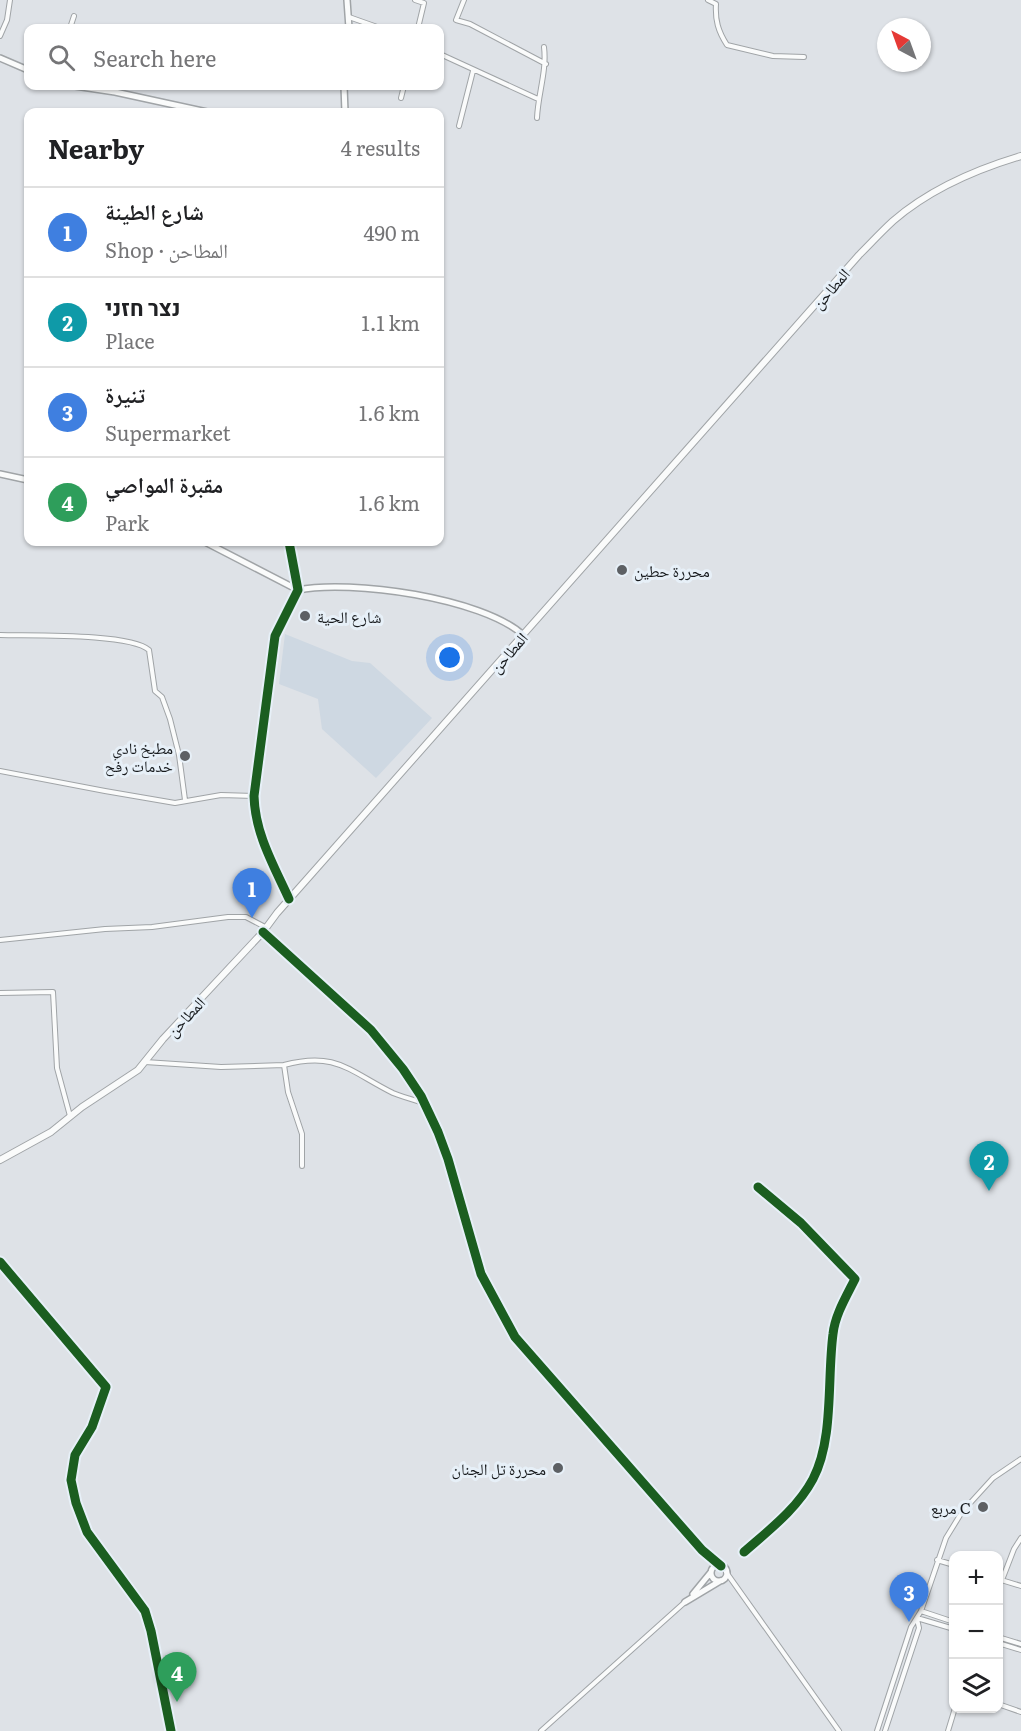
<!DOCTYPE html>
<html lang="en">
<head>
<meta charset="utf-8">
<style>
  body { margin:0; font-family:Literata,"Noto Naskh Arabic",Heebo,serif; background:#f6f6f6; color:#202124 }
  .controls { position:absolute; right:18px; bottom:18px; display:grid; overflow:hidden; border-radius:12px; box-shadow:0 2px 4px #0004 }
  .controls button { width:54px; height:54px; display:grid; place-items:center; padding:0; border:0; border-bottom:2px solid #e0e0e0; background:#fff; color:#202124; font:30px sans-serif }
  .compass { position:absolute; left:877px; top:18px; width:54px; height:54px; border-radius:50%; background:#fff; box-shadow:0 2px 4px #0004; rotate:319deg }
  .you { position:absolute; left:450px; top:658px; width:21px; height:21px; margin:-15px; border:4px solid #fff; border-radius:50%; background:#1a73e8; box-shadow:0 0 0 9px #1a73e833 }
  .badge { display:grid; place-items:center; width:39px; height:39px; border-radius:50%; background:#5d6064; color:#fff; font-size:20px; font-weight:700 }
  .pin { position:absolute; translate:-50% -50px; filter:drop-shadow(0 2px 3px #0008) }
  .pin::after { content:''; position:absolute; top:32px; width:21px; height:18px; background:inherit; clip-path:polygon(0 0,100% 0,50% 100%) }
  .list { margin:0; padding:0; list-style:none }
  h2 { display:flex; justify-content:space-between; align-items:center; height:78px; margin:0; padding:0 24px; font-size:26px }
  h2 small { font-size:20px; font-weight:400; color:#757577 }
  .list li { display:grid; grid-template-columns:39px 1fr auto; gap:18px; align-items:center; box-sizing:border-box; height:90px; padding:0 24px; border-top:2px solid #e0e0e0 }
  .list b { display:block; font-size:22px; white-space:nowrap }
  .list p { margin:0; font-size:20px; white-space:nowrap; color:#757577 }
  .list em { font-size:20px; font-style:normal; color:#757577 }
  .icon { flex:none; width:33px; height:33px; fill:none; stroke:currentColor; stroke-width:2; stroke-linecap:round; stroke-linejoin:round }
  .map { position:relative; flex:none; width:1021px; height:1731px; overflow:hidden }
  .search { position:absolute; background:#fff; box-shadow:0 2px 4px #0004; left:24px; top:24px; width:420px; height:66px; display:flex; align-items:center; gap:15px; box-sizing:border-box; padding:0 21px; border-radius:12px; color:#757577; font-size:22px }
  .panel { position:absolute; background:#fff; box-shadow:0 2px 4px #0004; left:24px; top:108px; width:420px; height:438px; border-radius:12px }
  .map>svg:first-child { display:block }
  .built { fill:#ced8e2 }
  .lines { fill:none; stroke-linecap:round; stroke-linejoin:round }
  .minor-casing { stroke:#a0a4a7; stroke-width:6 }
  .tertiary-casing { stroke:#a0a4a7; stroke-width:8 }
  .secondary-casing { stroke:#a0a4a7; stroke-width:8 }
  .minor { stroke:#fafbfb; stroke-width:4 }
  .tertiary { stroke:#fafbfb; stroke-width:5 }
  .secondary { stroke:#fafbfb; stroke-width:6 }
  .cycleway-casing { stroke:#e7f0f8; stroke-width:13 }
  .cycleway { stroke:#1b5e20; stroke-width:9 }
  .poi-dot { fill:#5d6064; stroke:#e7f0f8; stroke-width:2 }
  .labels { text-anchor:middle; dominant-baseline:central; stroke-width:6; stroke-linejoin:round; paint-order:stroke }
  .street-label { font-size:16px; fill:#171a1d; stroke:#e7f0f8 }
  .poi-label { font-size:16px; fill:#171a1d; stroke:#e7f0f8; text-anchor:end }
</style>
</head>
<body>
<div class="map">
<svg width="1021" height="1731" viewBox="0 0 1021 1731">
  <rect width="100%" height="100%" fill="#dee2e7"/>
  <path class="built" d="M 285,634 L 352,661 L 370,663 L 432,718 L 376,778 L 322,729 L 318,699 L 279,684 Z"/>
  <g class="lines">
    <defs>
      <path id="minor" d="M 415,0 L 424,3 L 418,28
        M 464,0 L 456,20 L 470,24 L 546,64
        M 708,0 L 716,4 C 715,20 718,31 727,45 L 773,56 L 804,57
        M 349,17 L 380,28
        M 70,28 L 74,16
        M 0,36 L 7,20 L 10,0
        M 440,54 L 538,99
        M 401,98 L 404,86
        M 537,118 C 538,94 547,71 544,47
        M 459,126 L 473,71
        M 0,635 C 29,636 130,633 149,650 L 155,691 L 162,697 L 170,719 L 179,755 L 185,800
        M 0,771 L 105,791 L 175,803 L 221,795 L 254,796
        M 0,940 L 105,929 L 152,927 L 228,917 L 246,917 L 265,927
        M 0,993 L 53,992 L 57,1068 L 70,1116
        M 145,1062 L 221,1067 L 284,1065 L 288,1092 L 302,1134 L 302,1166
        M 284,1065 C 336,1051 349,1071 393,1093 C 403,1097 414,1100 424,1103
        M 0,1262 L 106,1387 L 92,1427 L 75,1455 L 71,1480 L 76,1503 L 87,1532 L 145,1611 L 151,1631 L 171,1731
        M 744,1552 C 769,1530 797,1509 813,1479 C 834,1439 827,1379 833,1334 C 835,1315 846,1297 855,1279 L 801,1223 L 758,1187
        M 937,1560 L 954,1565
        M 726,1572 L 839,1731
        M 998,1579 L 1021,1586
        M 1002,1580 L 1014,1549 L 1021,1538
        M 921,1611 L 954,1622
        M 917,1618 L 954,1629
        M 998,1637 L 1021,1644
        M 998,1643 L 1021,1650
        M 998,1704 L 1021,1712
        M 541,1731 L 685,1602
        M 877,1731 L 911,1627 L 921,1611 L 946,1538 L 962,1512 L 993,1478 L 1021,1459
        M 885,1731 L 919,1628 L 917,1619
        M 948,1731 L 955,1708"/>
      <path id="tertiary" d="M 347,0 L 349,28
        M 0,58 L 28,70
        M 75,86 L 115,92 L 207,112
        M 344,86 L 345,112
        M 0,474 L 28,480
        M 205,542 L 298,590 C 350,579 483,598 523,635
        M 289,899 C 274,866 255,834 254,796 L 275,636 L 298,590 L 289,542
        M 263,932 L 371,1030 L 403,1069 L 421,1096 L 438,1132 L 448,1159 L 481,1274 L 515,1337 L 702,1550 L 721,1566
        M711 1573a8 8 0 1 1 16 0a8 8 0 1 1-16 0Z
        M 693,1594 L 711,1572
        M 685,1602 L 720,1581"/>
      <path id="secondary" d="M 0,1160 L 51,1132 L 82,1107 L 138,1070 L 163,1039 L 263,932 L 277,913 L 859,255 C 870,244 881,232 893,221 C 930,189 974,170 1021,156"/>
    </defs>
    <use href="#minor" class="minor-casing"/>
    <use href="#tertiary" class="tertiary-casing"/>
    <use href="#secondary" class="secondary-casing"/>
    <use href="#minor" class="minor"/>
    <use href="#tertiary" class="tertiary"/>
    <use href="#secondary" class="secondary"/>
    <defs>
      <path id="cycleway" d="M 289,899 C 274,866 255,834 254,796 L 275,636 L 298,590 L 289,542
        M 263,932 L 371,1030 L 403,1069 L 421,1096 L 438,1132 L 448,1159 L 481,1274 L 515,1337 L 702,1550 L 721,1566
        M 0,1262 L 106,1387 L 92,1427 L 75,1455 L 71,1480 L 76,1503 L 87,1532 L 145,1611 L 151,1631 L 171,1731
        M 744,1552 C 769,1530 797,1509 813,1479 C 834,1439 827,1379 833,1334 C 835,1315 846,1297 855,1279 L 801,1223 L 758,1187"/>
    </defs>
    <use href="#cycleway" class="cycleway-casing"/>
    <use href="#cycleway" class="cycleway"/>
  </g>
  <g class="poi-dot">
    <circle cx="622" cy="570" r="6"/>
    <circle cx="305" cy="616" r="6"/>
    <circle cx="185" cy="756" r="6"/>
    <circle cx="558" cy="1468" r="6"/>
    <circle cx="983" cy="1507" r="6"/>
  </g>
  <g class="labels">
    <g class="street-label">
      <text transform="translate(830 288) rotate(-49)">المطاحن</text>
      <text transform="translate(508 652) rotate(-49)">المطاحن</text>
      <text transform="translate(185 1016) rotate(-47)">المطاحن</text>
    </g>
    <g class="poi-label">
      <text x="634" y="570" text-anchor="start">محررة حطين</text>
      <text x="317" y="616" text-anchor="start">شارع الحية</text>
      <text x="173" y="747">مطبخ نادي<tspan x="173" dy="18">خدمات رفح</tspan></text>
      <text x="546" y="1468">محررة تل الجنان</text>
      <text x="971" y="1507">مربع C</text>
    </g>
  </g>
</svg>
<div class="controls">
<button>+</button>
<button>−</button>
<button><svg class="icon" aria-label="layers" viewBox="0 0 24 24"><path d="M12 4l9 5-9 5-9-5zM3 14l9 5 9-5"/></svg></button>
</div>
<svg class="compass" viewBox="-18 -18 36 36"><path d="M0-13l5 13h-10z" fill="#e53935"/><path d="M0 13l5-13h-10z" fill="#757577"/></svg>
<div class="you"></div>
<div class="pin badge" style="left:252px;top:918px;background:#3f7fe0">1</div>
<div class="pin badge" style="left:989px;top:1191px;background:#0f9aa8">2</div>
<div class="pin badge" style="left:909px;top:1622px;background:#3f7fe0">3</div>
<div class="pin badge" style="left:177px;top:1702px;background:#2e9e5b">4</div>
<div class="search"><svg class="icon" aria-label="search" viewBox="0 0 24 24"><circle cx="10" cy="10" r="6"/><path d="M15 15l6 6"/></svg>Search here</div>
<section class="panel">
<h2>Nearby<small>4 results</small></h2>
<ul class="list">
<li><span class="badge" style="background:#3f7fe0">1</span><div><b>شارع الطينة</b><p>Shop · المطاحن</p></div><em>490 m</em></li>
<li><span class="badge" style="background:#0f9aa8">2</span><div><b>נצר חזני</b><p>Place</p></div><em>1.1 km</em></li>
<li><span class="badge" style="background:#3f7fe0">3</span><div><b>تنيرة</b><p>Supermarket</p></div><em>1.6 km</em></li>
<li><span class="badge" style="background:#2e9e5b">4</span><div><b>مقبرة المواصي</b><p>Park</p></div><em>1.6 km</em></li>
</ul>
</section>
</div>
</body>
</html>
